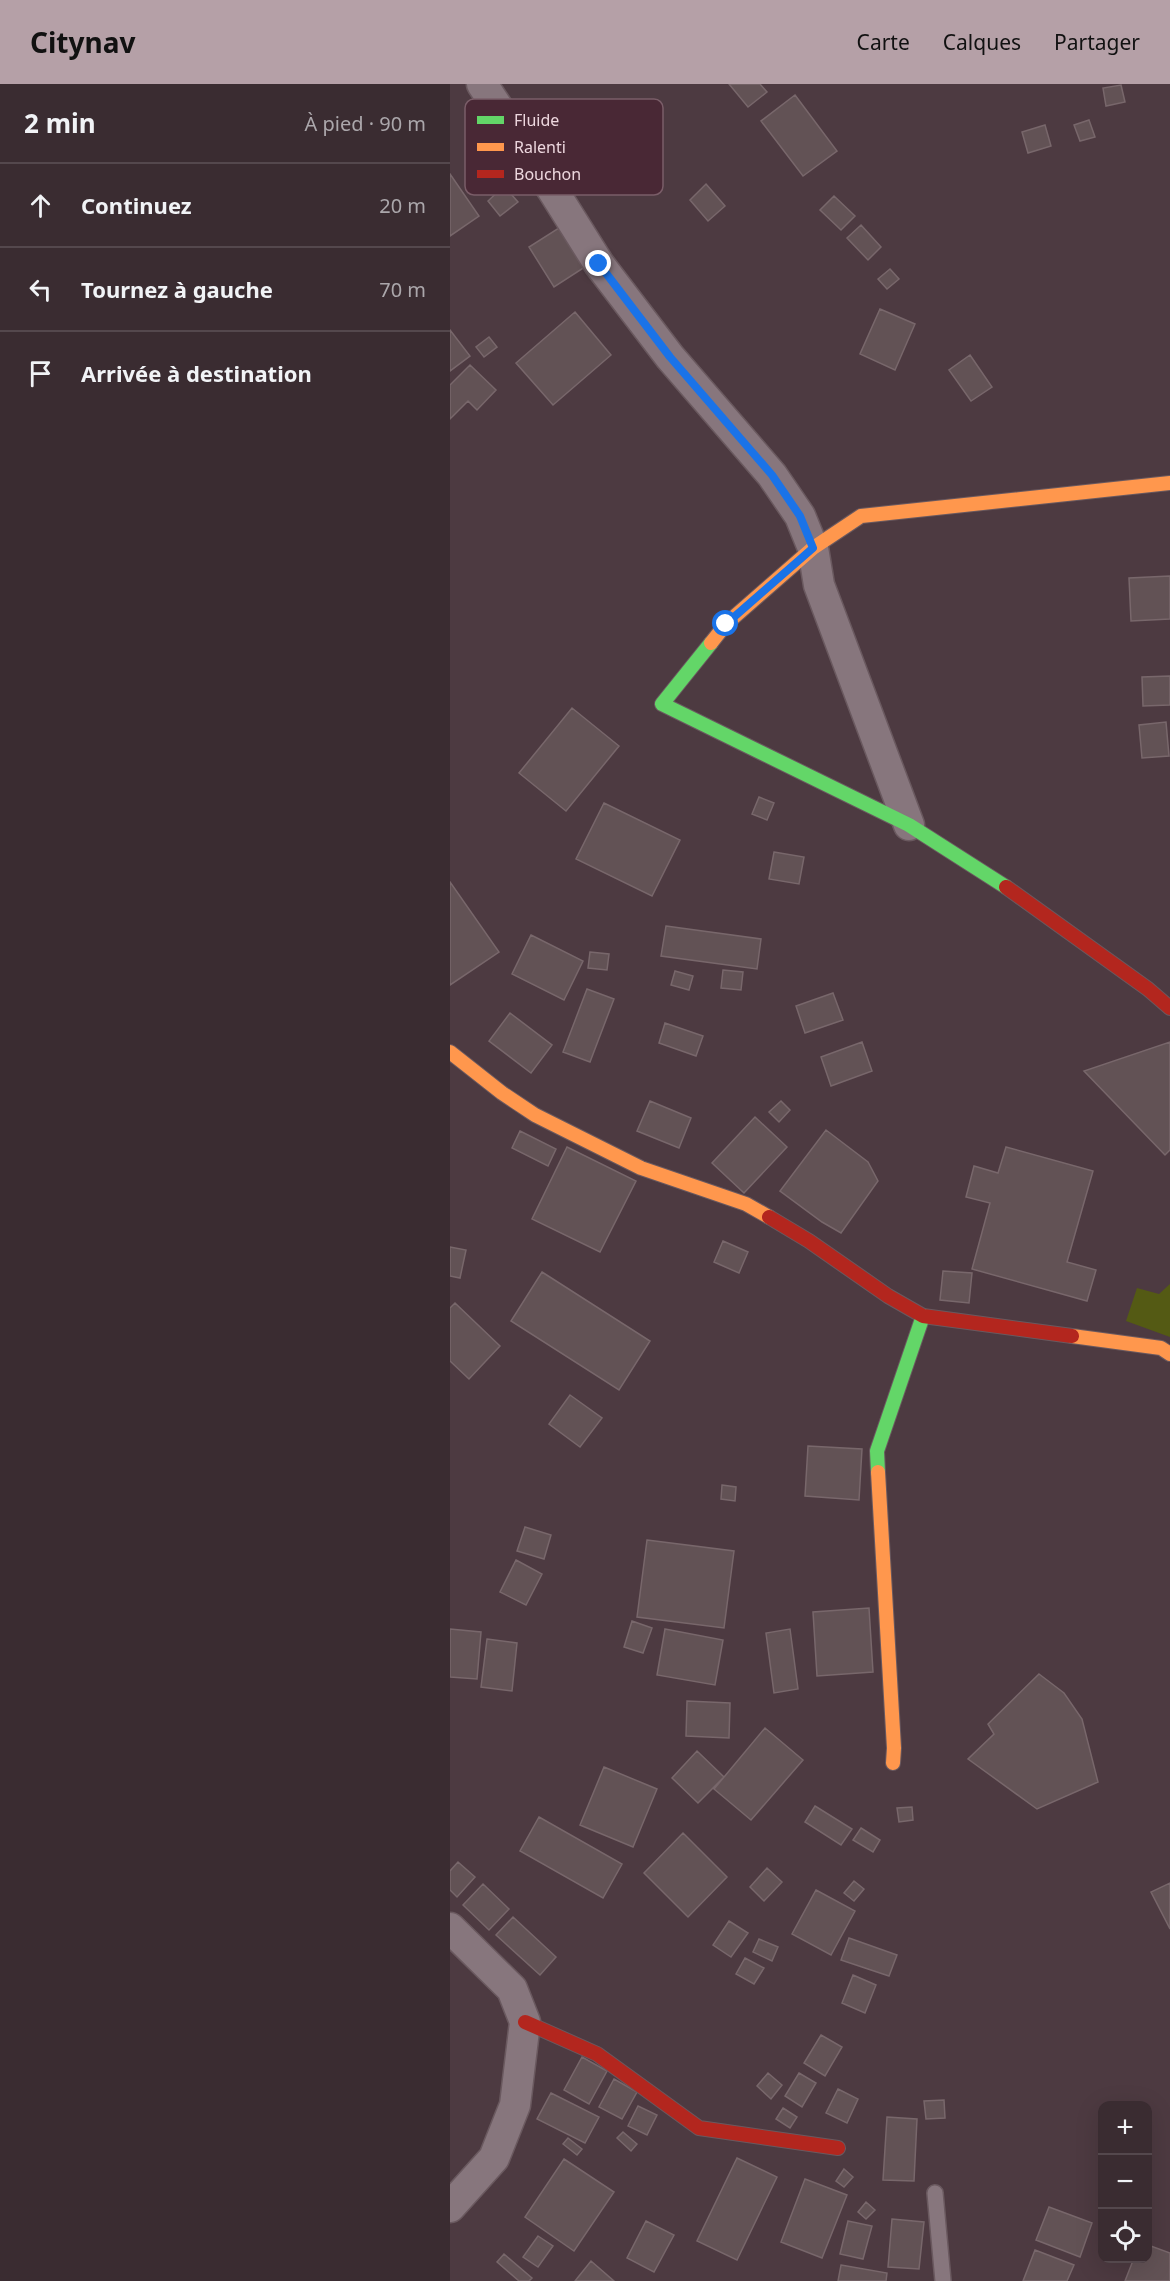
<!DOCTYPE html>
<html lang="fr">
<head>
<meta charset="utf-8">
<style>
  body { margin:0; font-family:"Noto Sans",sans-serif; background:#45383d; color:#f1f3f6 }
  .controls { position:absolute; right:18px; bottom:18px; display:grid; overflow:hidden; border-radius:12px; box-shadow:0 6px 24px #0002 }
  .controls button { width:54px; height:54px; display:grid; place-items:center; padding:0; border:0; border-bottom:2px solid #54484d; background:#3a2c31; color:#f1f3f6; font:30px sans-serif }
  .stop { position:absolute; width:18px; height:18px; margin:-14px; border:4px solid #1a73e8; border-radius:50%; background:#fff }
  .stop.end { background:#1a73e8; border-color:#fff; box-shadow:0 2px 6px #0008 }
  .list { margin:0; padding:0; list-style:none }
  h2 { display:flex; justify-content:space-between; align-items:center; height:78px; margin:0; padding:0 24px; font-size:26px }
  h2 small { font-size:20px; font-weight:400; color:#aba7ab }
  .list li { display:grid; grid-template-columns:39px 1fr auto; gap:18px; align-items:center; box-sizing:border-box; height:84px; padding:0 24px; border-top:2px solid #54484d }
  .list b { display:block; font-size:22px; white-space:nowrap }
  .list em { font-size:20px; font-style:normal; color:#aba7ab }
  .icon { flex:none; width:33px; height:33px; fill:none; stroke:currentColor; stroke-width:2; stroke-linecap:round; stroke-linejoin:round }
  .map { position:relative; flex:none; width:720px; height:2197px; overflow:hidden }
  header { display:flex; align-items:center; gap:36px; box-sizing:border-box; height:84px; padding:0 30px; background:#b5a0a7; color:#111 }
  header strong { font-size:28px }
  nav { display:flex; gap:33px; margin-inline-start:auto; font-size:21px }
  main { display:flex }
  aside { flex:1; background:#3a2c31 }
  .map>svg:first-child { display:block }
  .water { fill:#545a14 }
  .building { fill:#625255; stroke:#78676b; stroke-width:1.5 }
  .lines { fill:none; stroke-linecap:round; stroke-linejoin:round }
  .lane-casing { stroke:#6a595f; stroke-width:18 }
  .street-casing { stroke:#6a595f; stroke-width:33 }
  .fast-casing { stroke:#6a595f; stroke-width:16 }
  .slow-casing { stroke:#6a595f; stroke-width:16 }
  .jam-casing { stroke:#6a595f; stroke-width:16 }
  .lane { stroke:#87767d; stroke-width:15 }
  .street { stroke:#87767d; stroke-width:30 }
  .fast { stroke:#63d668; stroke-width:14 }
  .slow { stroke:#ff974d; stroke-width:14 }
  .jam { stroke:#b3261e; stroke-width:14 }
  .route { stroke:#1a73e8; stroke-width:8 }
  .key { fill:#492835; stroke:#7a5d68; stroke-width:1.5 }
  .key-label { font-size:16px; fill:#edd7de }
</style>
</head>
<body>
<header>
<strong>Citynav</strong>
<nav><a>Carte</a><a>Calques</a><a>Partager</a></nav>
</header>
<main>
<aside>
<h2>2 min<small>À pied · 90 m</small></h2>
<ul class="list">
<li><svg class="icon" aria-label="ahead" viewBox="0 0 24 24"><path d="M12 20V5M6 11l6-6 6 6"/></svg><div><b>Continuez</b></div><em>20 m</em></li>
<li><svg class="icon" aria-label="left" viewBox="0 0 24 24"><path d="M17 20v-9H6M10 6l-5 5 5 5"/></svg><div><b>Tournez à gauche</b></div><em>70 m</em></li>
<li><svg class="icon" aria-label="arrive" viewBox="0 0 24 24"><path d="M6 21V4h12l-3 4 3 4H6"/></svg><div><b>Arrivée à destination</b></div></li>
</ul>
</aside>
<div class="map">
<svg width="720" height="2197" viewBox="0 0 720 2197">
  <rect width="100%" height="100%" fill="#4d3a41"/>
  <path class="water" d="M 720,1200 L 720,1253 L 676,1237 L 687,1204 L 709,1210 Z"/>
  <path class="building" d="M 279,0 L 310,0 L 317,8 L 298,23 Z
    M 671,1 L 675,18 L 656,22 L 653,4 Z
    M 345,11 L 387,67 L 353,92 L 311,37 Z
    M 639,36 L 645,53 L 630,57 L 624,41 Z
    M 595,41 L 601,62 L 578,69 L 572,48 Z
    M 0,90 L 29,132 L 0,152 Z
    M 256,100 L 275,122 L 258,137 L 240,116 Z
    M 54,102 L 68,118 L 50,132 L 38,117 Z
    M 384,112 L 405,132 L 391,146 L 370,126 Z
    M 411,141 L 431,163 L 418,176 L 397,154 Z
    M 112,142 L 138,181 L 104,203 L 79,163 Z
    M 440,185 L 449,195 L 437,205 L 428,195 Z
    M 430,225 L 465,240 L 445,286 L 410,270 Z
    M 125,228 L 161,271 L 103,321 L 66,279 Z
    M 0,246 L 20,272 L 0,287 Z
    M 39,253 L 47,263 L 34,273 L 26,263 Z
    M 520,271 L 542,303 L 521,317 L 499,286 Z
    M 20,281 L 46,306 L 27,326 L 18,317 L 0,335 L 0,301 Z
    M 720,492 L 720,535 L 681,537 L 679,494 Z
    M 720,592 L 720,621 L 693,622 L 692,593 Z
    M 122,624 L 169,662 L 116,727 L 69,689 Z
    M 716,638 L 719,672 L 692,674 L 689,641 Z
    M 309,713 L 324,719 L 317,736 L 302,730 Z
    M 154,719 L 230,756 L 202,812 L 126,775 Z
    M 324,768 L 354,773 L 349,800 L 319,795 Z
    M 0,798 L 49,868 L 0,901 Z
    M 216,842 L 311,855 L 307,885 L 211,872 Z
    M 81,851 L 133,877 L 114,916 L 62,890 Z
    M 140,868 L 159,870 L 157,886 L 138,884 Z
    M 273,886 L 293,888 L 291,906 L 271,904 Z
    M 225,887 L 243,892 L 239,906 L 221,901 Z
    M 137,905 L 164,915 L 140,978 L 113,968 Z
    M 383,909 L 393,936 L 355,949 L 346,922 Z
    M 60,929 L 102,961 L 81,989 L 39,957 Z
    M 215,939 L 253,952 L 246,972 L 209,959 Z
    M 412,958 L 422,987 L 381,1002 L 371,973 Z
    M 720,958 L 720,1066 L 715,1071 L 634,987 Z
    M 200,1017 L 241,1034 L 229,1064 L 187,1047 Z
    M 331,1017 L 340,1026 L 329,1038 L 319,1028 Z
    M 305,1033 L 337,1063 L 294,1109 L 262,1079 Z
    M 376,1046 L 418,1078 L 428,1097 L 391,1149 L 372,1138 L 330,1107 Z
    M 70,1047 L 106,1065 L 98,1082 L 62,1064 Z
    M 117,1063 L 186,1097 L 150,1168 L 82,1135 Z
    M 556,1063 L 643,1087 L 617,1178 L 646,1186 L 637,1217 L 522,1185 L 540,1119 L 516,1113 L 524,1082 L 548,1089 Z
    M 273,1157 L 298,1168 L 289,1189 L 264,1178 Z
    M 0,1163 L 16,1166 L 10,1194 L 0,1192 Z
    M 493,1187 L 522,1189 L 519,1219 L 490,1216 Z
    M 92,1188 L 200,1257 L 169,1306 L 61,1237 Z
    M 5,1219 L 50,1262 L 19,1295 L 0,1277 L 0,1224 Z
    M 120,1311 L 152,1334 L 130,1363 L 99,1340 Z
    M 358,1362 L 412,1365 L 409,1416 L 355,1412 Z
    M 272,1401 L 286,1403 L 285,1417 L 271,1415 Z
    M 75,1443 L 101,1451 L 94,1475 L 67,1467 Z
    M 197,1456 L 284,1467 L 274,1544 L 187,1533 Z
    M 66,1476 L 92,1490 L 76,1521 L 50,1508 Z
    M 419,1524 L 423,1588 L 367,1592 L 363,1528 Z
    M 182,1537 L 202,1544 L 193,1569 L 174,1563 Z
    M 0,1545 L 31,1548 L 27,1595 L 0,1593 Z
    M 215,1545 L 273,1556 L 265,1601 L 207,1591 Z
    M 340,1545 L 348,1605 L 324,1609 L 316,1549 Z
    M 37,1555 L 67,1559 L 62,1607 L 31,1603 Z
    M 589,1590 L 614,1609 L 632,1635 L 648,1698 L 587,1725 L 518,1675 L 544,1650 L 538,1640 Z
    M 237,1617 L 280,1619 L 279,1654 L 236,1652 Z
    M 315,1644 L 353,1676 L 301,1736 L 264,1705 Z
    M 247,1667 L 274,1693 L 248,1719 L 222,1694 Z
    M 154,1683 L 207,1705 L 183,1763 L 130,1741 Z
    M 365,1722 L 402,1745 L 391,1761 L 355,1738 Z
    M 462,1723 L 463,1736 L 449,1738 L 447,1724 Z
    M 89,1733 L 172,1780 L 153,1814 L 70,1767 Z
    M 411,1744 L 430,1756 L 423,1768 L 403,1756 Z
    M 233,1749 L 277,1793 L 238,1833 L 194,1789 Z
    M 8,1778 L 25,1793 L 7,1813 L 0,1806 L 0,1787 Z
    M 317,1784 L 332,1798 L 314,1817 L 300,1803 Z
    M 404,1797 L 414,1805 L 404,1817 L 394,1809 Z
    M 720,1799 L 720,1845 L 701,1808 Z
    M 33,1800 L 59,1825 L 39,1846 L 13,1821 Z
    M 366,1806 L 405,1827 L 381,1871 L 342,1850 Z
    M 63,1833 L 106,1873 L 90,1891 L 46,1851 Z
    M 279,1837 L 298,1849 L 281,1873 L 263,1861 Z
    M 399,1854 L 447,1871 L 439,1892 L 391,1876 Z
    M 309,1855 L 328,1863 L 322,1877 L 303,1868 Z
    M 295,1874 L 314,1884 L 304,1900 L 286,1890 Z
    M 403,1891 L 426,1901 L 415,1929 L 392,1919 Z
    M 371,1951 L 392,1963 L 375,1992 L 354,1979 Z
    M 132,1973 L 157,1987 L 139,2020 L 114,2006 Z
    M 318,1989 L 332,2001 L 321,2015 L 307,2002 Z
    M 349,1989 L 366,1999 L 352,2023 L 335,2012 Z
    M 164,1995 L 187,2008 L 172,2035 L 149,2023 Z
    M 388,2005 L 408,2015 L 397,2039 L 376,2029 Z
    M 101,2009 L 149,2033 L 135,2059 L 87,2035 Z
    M 494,2016 L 495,2034 L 476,2035 L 474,2017 Z
    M 188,2022 L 207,2031 L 197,2051 L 178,2042 Z
    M 333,2024 L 347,2033 L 340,2044 L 326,2035 Z
    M 437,2033 L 467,2035 L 464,2097 L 433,2096 Z
    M 173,2048 L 187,2060 L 181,2067 L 167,2054 Z
    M 118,2054 L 132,2065 L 127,2071 L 113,2060 Z
    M 287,2074 L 327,2093 L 287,2176 L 247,2157 Z
    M 114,2075 L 164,2108 L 124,2167 L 75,2133 Z
    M 394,2085 L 403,2093 L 394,2103 L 386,2097 Z
    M 355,2095 L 397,2111 L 372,2174 L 331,2158 Z
    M 416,2118 L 425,2126 L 416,2135 L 408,2128 Z
    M 599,2123 L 642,2139 L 630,2173 L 586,2156 Z
    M 442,2135 L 474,2138 L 469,2185 L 438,2183 Z
    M 196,2137 L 224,2151 L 204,2188 L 177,2174 Z
    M 398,2137 L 422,2142 L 413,2175 L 390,2170 Z
    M 88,2152 L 103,2162 L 88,2183 L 73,2173 Z
    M 698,2161 L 720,2169 L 720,2197 L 675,2197 L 684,2174 L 698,2174 Z
    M 585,2166 L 624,2181 L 617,2197 L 573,2197 Z
    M 54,2170 L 82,2194 L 79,2197 L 69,2197 L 47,2178 Z
    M 141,2177 L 164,2197 L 125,2197 Z
    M 391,2181 L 437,2189 L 436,2197 L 388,2197 Z"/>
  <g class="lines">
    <defs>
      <path id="lane" d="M 485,2109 L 493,2197"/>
      <path id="street" d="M 32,0 L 102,105 L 149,180 L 220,273 L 322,391 L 350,432 L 363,464 L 369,501 L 459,741
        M 0,1844 L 62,1905 L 75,1938 L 65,2021 L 44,2074 L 0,2123"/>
      <path id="fast" d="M 261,559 L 212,620 L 459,741 L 556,803
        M 428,1388 L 427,1367 L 473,1232"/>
      <path id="slow" d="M 261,559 L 276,540 L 363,464 L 411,432 L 720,399
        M 0,968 L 52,1009 L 85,1031 L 191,1084 L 296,1120 L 319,1133
        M 622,1252 L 711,1264 L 720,1270
        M 428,1388 L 444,1664 L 443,1679"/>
      <path id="jam" d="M 556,803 L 698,905 L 720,924
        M 319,1133 L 359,1157 L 438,1212 L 473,1232 L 622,1252
        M 75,1938 L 147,1970 L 249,2044 L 388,2064"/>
    </defs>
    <use href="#lane" class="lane-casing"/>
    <use href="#street" class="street-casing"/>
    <use href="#fast" class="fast-casing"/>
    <use href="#slow" class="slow-casing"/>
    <use href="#jam" class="jam-casing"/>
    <use href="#lane" class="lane"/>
    <use href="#street" class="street"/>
    <use href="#fast" class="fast"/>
    <use href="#slow" class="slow"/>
    <use href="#jam" class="jam"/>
  </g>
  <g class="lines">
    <path class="route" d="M 149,180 L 220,273 L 322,391 L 350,432 L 363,464 L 276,540"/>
  </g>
  <rect x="15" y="15" width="198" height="96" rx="9" class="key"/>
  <rect x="27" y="32" width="27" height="8" fill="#63d668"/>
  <rect x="27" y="59" width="27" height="8" fill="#ff974d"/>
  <rect x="27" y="86" width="27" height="8" fill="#b3261e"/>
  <g class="key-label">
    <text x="64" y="42">Fluide</text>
    <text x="64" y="69">Ralenti</text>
    <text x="64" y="96">Bouchon</text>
  </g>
</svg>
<div class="controls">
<button>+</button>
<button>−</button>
<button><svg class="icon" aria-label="locate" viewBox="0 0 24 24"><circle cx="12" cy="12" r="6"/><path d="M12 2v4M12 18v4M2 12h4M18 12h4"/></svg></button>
</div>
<div class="stop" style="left:276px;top:540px"></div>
<div class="stop end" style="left:149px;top:180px"></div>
</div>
</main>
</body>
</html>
